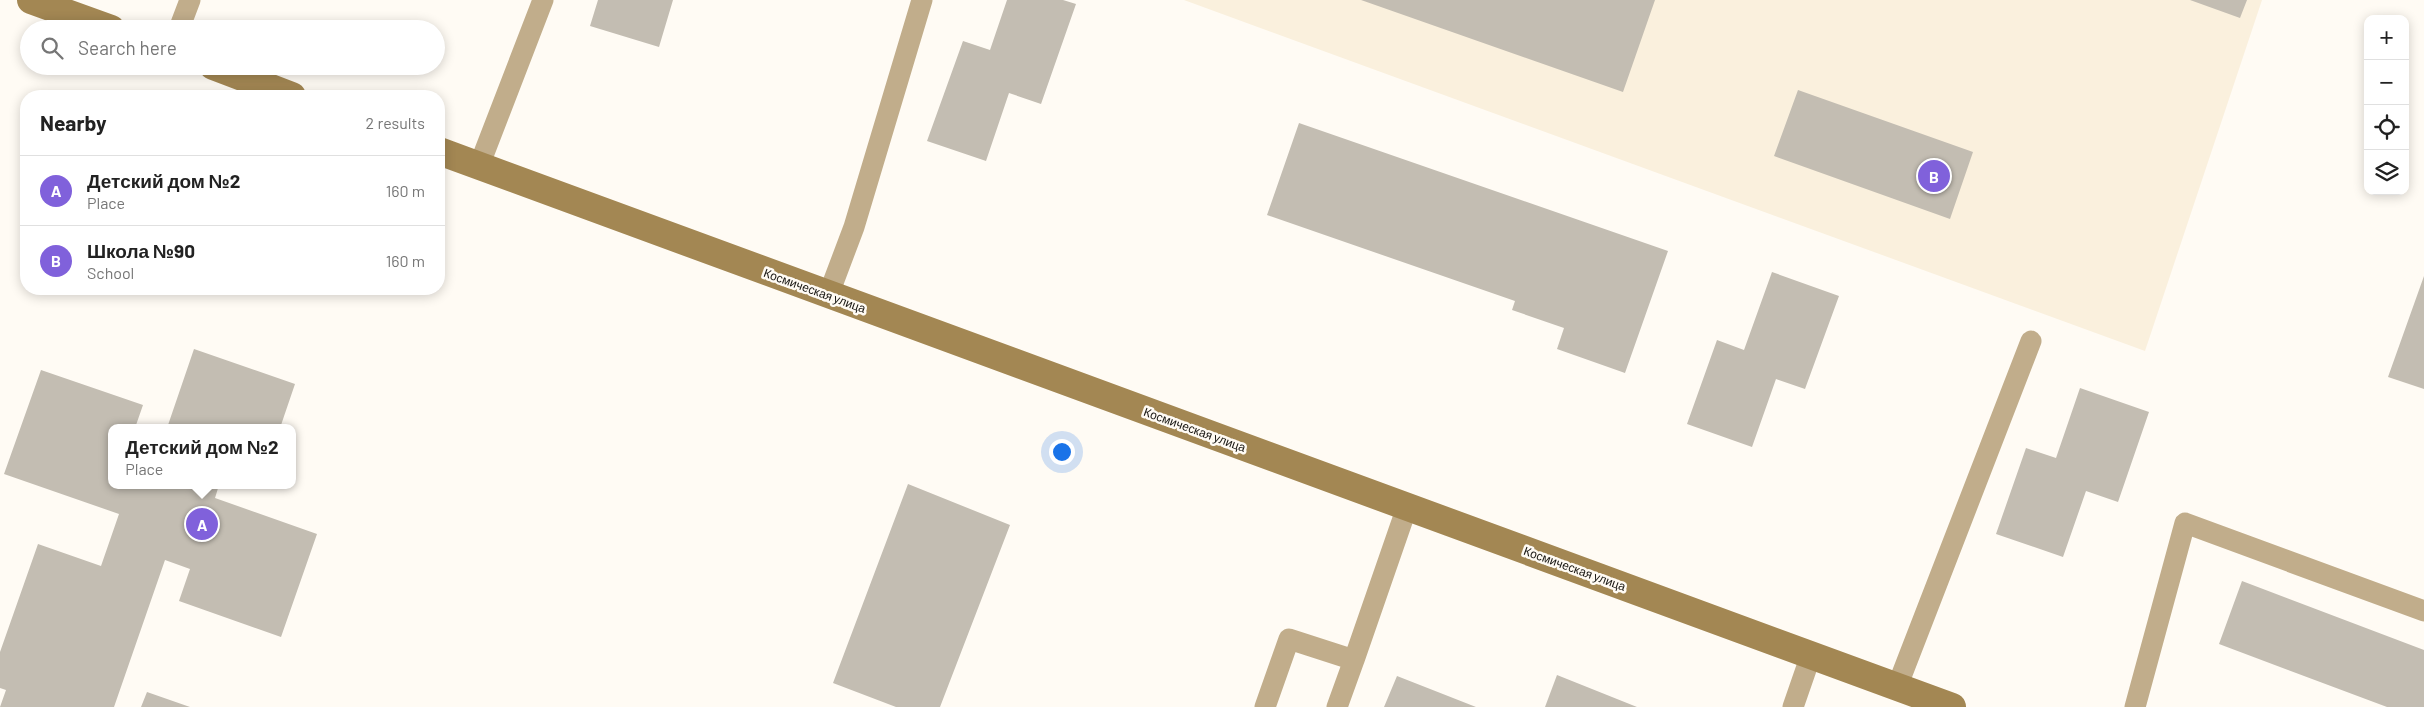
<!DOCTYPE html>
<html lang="en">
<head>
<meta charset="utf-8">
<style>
  body { margin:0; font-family:Barlow,sans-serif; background:#f6f6f6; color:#222 }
  .controls { position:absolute; right:15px; top:15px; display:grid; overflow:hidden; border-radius:10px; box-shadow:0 2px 12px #0003 }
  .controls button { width:45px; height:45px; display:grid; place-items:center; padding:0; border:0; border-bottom:1px solid #e0e0e0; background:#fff; color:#222; font:25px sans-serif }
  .you { position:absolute; left:1061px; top:451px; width:18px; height:18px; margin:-12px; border:4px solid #fff; border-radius:50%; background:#1a73e8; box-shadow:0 0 0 8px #1a73e833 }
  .badge { display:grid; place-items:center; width:32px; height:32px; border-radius:50%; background:#8061db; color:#fff; font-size:16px; font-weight:700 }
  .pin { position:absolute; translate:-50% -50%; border:2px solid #fff; box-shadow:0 1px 5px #0006 }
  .popup { position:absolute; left:108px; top:424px; width:188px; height:65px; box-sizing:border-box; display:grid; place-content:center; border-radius:10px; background:#fff; filter:drop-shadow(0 1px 4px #0005); font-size:16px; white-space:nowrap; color:#767676 }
  .popup b { font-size:19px; color:#222 }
  .popup::after { content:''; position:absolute; left:50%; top:100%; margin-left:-10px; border:10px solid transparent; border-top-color:#fff }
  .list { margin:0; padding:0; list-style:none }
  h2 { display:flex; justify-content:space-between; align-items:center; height:65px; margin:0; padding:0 20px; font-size:21px }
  h2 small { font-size:16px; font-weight:400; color:#767676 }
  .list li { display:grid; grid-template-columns:32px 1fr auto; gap:15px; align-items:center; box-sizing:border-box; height:70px; padding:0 20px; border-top:1px solid #e0e0e0 }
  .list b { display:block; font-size:19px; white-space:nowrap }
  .list p { margin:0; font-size:16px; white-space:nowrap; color:#767676 }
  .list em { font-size:16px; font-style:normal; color:#767676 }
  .icon { flex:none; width:28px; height:28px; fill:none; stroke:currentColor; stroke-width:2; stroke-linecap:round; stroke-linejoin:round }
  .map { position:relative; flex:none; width:2424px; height:707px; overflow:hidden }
  .search { position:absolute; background:#fff; box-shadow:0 2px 12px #0003; left:20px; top:20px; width:425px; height:55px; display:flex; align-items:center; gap:12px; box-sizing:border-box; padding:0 18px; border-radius:28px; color:#767676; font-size:19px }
  .panel { position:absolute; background:#fff; box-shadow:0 2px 12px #0003; left:20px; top:90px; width:425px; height:205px; border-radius:20px }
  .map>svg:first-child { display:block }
  .built { fill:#faf0dd }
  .building { fill:#c3bdb2 }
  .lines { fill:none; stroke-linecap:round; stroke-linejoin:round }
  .lane { stroke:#c1ad8b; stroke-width:21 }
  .secondary { stroke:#a38753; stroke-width:28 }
  .labels { text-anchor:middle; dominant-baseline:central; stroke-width:5; stroke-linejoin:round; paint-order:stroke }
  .street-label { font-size:12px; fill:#161410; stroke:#fffbf4 }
</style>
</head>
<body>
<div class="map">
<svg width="2424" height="707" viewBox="0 0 2424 707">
  <rect width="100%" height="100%" fill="#fffbf4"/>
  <path class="built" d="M 1184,0 L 2262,0 L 2145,351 Z"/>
  <path class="building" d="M 598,0 L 673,0 L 659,47 L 590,26 Z
    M 1007,0 L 1063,0 L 1076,4 L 1041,104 L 1009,93 L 986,161 L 927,141 L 963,41 L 990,50 Z
    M 1361,0 L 1655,0 L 1623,92 Z
    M 2190,0 L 2247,0 L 2240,18 Z
    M 1798,90 L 1973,152 L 1950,219 L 1774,156 Z
    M 1299,123 L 1668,251 L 1625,373 L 1557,349 L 1564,328 L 1512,310 L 1515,301 L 1267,215 Z
    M 1772,272 L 1839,296 L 1805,389 L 1776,379 L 1752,447 L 1687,424 L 1717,340 L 1744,350 Z
    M 2424,276 L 2424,389 L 2388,377 Z
    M 194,349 L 295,384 L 280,428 L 167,428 Z
    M 41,370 L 143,405 L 135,428 L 112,428 L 112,485 L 219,485 L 215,498 L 317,534 L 281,637 L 179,601 L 190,569 L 165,560 L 114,707 L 0,707 L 6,690 L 0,688 L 0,652 L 38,544 L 101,566 L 119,514 L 4,474 Z
    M 2080,388 L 2149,412 L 2118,502 L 2086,491 L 2063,557 L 1996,534 L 2026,448 L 2056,458 Z
    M 908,484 L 1010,525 L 940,707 L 896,707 L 833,683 Z
    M 2242,581 L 2424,650 L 2424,707 L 2387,707 L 2219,644 Z
    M 1557,675 L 1637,707 L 1545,707 Z
    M 1397,676 L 1476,707 L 1384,707 Z
    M 147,692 L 190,707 L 141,707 Z"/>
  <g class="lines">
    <path class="lane" d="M 179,29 L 190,0
      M 479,166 L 543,0
      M 828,296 L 854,227 L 922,0
      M 1897,687 L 2031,341
      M 1265,707 L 1289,639 L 1354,660 L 1407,507
      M 1337,707 L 1354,660
      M 1793,707 L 1811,655
      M 2135,707 L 2185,523 L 2424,611"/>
    <path class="secondary" d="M 31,0 L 111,29
      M 213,66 L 292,96
      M 439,151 L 1952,707"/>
  </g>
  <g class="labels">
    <g class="street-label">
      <text transform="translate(815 290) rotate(20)">Космическая улица</text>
      <text transform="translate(1195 429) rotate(20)">Космическая улица</text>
      <text transform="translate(1575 568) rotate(20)">Космическая улица</text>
    </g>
  </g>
</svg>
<div class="controls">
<button>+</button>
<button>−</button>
<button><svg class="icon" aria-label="locate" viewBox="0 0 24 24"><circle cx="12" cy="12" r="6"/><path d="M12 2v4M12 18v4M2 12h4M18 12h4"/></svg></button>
<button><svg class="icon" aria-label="layers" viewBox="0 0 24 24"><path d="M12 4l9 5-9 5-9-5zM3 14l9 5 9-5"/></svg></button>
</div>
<div class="you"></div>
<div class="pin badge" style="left:202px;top:524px">A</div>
<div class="popup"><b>Детский дом №2</b>Place</div>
<div class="pin badge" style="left:1934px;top:176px">B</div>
<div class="search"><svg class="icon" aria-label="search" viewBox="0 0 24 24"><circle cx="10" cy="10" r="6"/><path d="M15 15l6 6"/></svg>Search here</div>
<section class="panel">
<h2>Nearby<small>2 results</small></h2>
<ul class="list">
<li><span class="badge">A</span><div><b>Детский дом №2</b><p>Place</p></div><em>160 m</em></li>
<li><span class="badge">B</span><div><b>Школа №90</b><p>School</p></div><em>160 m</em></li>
</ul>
</section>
</div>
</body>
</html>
